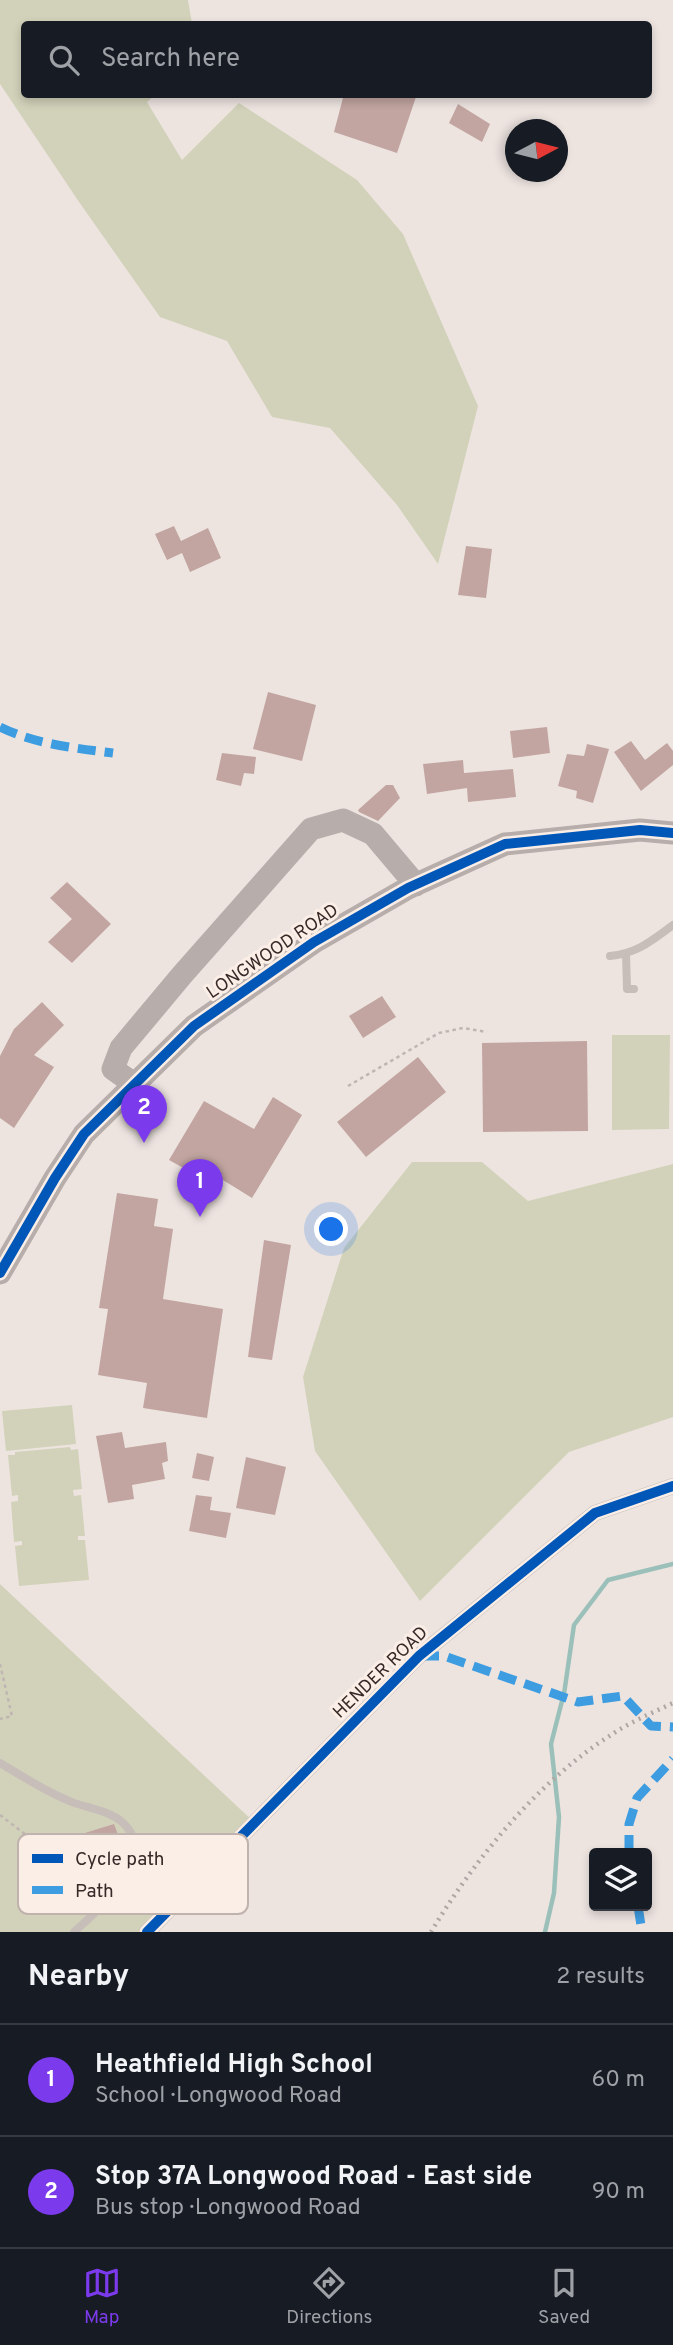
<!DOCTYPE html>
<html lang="en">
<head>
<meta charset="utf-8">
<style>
  body { margin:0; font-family:Overpass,sans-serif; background:#20242c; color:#f1f3f6 }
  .controls { position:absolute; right:21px; bottom:21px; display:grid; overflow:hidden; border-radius:7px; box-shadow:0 4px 10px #0003 }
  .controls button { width:63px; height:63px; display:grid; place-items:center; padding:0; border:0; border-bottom:2px solid #363941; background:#171b24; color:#f1f3f6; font:35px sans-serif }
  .compass { position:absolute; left:505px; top:119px; width:63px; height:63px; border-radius:50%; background:#171b24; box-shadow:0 4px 10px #0003; rotate:83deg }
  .you { position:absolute; left:332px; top:1230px; width:24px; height:24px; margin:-18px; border:5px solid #fff; border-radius:50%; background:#1a73e8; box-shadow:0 0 0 10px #1a73e833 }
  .badge { display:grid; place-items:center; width:46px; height:46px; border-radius:50%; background:#7c3aed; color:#fff; font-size:23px; font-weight:700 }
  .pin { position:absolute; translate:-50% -58px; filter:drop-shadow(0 2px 4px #0008) }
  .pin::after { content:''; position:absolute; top:37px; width:24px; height:21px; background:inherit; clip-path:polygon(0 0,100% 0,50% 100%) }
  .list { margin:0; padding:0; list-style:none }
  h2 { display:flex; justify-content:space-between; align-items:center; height:91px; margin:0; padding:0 28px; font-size:30px }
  h2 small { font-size:23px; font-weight:400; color:#9ea1a6 }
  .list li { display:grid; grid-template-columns:46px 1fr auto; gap:21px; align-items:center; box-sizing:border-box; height:112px; padding:0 28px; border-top:2px solid #363941 }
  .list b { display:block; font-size:26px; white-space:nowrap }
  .list p { margin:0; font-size:23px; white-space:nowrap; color:#9ea1a6 }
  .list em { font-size:23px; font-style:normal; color:#9ea1a6 }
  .icon { flex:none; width:38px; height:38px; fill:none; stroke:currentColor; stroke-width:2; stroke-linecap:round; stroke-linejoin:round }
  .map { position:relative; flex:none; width:673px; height:1932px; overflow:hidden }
  .search { position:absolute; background:#171b24; box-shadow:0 4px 10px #0003; left:21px; right:21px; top:21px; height:77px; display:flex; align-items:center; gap:18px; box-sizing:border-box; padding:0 24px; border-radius:7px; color:#9ea1a6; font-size:26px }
  .sheet { height:315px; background:#171b24 }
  nav { display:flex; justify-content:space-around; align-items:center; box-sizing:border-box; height:98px; border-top:2px solid #363941; background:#171b24; font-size:19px; color:#9ea1a6 }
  nav a { display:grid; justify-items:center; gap:4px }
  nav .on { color:#7c3aed }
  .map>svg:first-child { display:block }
  .green { fill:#d2d2ba }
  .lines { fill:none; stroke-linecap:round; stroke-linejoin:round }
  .stream { stroke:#9bc0ba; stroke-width:4.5 }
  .building { fill:#c2a5a1 }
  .path { stroke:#bfb5b2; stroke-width:2.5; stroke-dasharray:3.5 3.5; stroke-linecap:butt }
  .lane { stroke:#c7bdb9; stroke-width:8 }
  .street { stroke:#c7bdb9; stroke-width:16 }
  .secondary { stroke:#b7adaa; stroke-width:23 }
  .rail { stroke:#aea6a3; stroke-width:4.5; stroke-dasharray:2 5; stroke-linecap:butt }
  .quiet { stroke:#3e9ce0; stroke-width:9; stroke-dasharray:18 9; stroke-linecap:butt }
  .cycleway-casing { stroke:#faeee7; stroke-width:15 }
  .cycleway { stroke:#0057b8; stroke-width:10 }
  .labels { text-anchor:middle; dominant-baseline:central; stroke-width:6; stroke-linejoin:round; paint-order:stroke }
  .street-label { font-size:18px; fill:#372927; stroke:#faeee7 }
  .key { fill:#faeee7; stroke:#c0b3ad; stroke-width:2 }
  .key-label { font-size:19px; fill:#372927 }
</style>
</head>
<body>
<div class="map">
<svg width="673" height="1932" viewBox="0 0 673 1932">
  <rect width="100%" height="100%" fill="#ede4e0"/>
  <path class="green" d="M 0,0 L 188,0 L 192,24 L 24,24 L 24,94 L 155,95 L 147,102 L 182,160 L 239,103 L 357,180 L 403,234 L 478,406 L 438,564 L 397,505 L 330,428 L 272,417 L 227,341 L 160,317 L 79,202 L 0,84 Z
    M 612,1035 L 670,1035 L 669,1129 L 612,1130 Z
    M 412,1162 L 482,1162 L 528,1201 L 673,1164 L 673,1417 L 569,1452 L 420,1601 L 315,1451 L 303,1377 L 344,1248 Z
    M 72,1405 L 76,1444 L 6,1451 L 2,1411 Z
    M 70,1447 L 71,1450 L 78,1449 L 82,1489 L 73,1490 L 74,1496 L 81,1495 L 85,1536 L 78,1536 L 78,1540 L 85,1540 L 89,1580 L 19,1586 L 15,1546 L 22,1545 L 22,1541 L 14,1542 L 11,1502 L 18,1501 L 18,1495 L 12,1496 L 8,1455 L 15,1455 L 15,1452 Z
    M 0,1584 L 255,1823 L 147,1932 L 0,1932 Z"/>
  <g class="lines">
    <path class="stream" d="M 564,1694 L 574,1625 L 608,1580 L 673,1564
      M 545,1932 L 554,1893 L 559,1817 L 551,1744 L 562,1701"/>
  </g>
  <path class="building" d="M 344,94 L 417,94 L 397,153 L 334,132 Z
    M 458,104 L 490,124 L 482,142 L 449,123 Z
    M 174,526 L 181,541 L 208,528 L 221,558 L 190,572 L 182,553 L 167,560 L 155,534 Z
    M 466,546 L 492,549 L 486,598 L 458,595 Z
    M 268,692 L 316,705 L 302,761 L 253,749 Z
    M 547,727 L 550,753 L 513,758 L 510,731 Z
    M 631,741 L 645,760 L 667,743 L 673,751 L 673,765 L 641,791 L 614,752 Z
    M 587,744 L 609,749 L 593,803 L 576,798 L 577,791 L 558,786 L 567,754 L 584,756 Z
    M 222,753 L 256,757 L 254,774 L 244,773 L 241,786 L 216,780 Z
    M 463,760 L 464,773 L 513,769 L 516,797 L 468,802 L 467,788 L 427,794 L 423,764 Z
    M 386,785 L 393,785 L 400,798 L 378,821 L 359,812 L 358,810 Z
    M 67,882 L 111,924 L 72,963 L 48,942 L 72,919 L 50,898 Z
    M 382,996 L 396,1017 L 363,1038 L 349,1016 Z
    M 42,1002 L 64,1025 L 34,1055 L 54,1067 L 14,1128 L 0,1118 L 0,1056 L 14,1029 Z
    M 587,1041 L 588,1131 L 483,1132 L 482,1043 Z
    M 418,1057 L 446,1092 L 366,1157 L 337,1122 Z
    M 273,1097 L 302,1115 L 252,1198 L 210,1172 L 205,1180 L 169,1160 L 204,1101 L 254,1129 Z
    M 117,1193 L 158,1199 L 154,1226 L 173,1229 L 163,1299 L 223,1309 L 207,1418 L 143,1408 L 147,1383 L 98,1375 L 108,1309 L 99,1308 Z
    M 264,1240 L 291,1245 L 272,1360 L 248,1357 Z
    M 122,1432 L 125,1448 L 166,1442 L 168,1461 L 162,1463 L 165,1479 L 132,1485 L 134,1499 L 108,1503 L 96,1436 Z
    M 197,1453 L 214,1457 L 209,1481 L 192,1478 Z
    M 246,1457 L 286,1467 L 275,1515 L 236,1508 Z
    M 196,1495 L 212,1497 L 210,1510 L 231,1513 L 226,1538 L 189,1531 Z
    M 114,1824 L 120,1840 L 106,1844 L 109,1851 L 84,1858 L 88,1868 L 68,1873 L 59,1841 Z"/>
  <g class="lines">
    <path class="path" d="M 348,1086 L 439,1033 L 463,1028 L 487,1032
      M 0,1664 L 12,1716 L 0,1719
      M 0,1815 L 34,1841 L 56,1878 L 64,1881 L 111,1878"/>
    <path class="lane" d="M 626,954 L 627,989 L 634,989
      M 610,956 C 638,953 651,941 673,925
      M 0,1763 C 22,1776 43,1790 67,1800 C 84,1808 107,1809 122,1822 C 161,1856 99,1910 74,1932"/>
    <path class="street" d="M 147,1932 L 419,1656 L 595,1513 L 673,1486"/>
    <path class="secondary" d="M 134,1084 L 113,1069 L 121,1048 L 182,975 L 311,829 L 343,820 L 373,834 L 416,885
      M 0,1273 L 55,1178 L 84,1134 L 194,1026 L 314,942 L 408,888 L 505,844 L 640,830 L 673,833"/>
    <path class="rail" d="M 431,1932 C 474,1860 539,1780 611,1735 C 630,1722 652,1713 673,1703"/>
    <path class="quiet" d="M 0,727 C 35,744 74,748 113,753
      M 421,1656 L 444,1656 L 578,1702 L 623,1696 L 651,1726 L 673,1727
      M 629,1853 L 629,1824 L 637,1798 L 673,1759
      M 638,1906 L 642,1932"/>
    <defs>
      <path id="cycleway" d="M 0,1273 L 55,1178 L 84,1134 L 194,1026 L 314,942 L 408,888 L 505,844 L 640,830 L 673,833
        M 147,1932 L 419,1656 L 595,1513 L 673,1486"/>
    </defs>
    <use href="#cycleway" class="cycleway-casing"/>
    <use href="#cycleway" class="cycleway"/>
  </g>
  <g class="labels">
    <g class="street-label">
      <text transform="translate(273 952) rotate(-34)">LONGWOOD ROAD</text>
      <text transform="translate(381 1673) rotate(-44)">HENDER ROAD</text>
    </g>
  </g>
  <rect x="18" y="1834" width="230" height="80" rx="10" class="key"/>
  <rect x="32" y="1854" width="31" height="9" fill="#0057b8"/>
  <rect x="32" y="1886" width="31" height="8" fill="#3e9ce0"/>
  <g class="key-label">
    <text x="75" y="1865">Cycle path</text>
    <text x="75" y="1897">Path</text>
  </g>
</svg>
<div class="controls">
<button><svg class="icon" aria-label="layers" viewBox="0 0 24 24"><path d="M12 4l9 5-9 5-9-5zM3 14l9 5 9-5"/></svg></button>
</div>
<svg class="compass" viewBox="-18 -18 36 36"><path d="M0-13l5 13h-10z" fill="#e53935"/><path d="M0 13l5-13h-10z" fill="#9ea1a6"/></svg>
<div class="you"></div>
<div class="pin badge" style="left:200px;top:1217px">1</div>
<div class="pin badge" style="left:144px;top:1143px">2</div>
<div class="search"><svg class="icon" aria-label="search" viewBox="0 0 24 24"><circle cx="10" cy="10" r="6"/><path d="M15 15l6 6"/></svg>Search here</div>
</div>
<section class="sheet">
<h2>Nearby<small>2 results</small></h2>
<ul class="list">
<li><span class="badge">1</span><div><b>Heathfield High School</b><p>School · Longwood Road</p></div><em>60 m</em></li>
<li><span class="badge">2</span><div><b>Stop 37A Longwood Road - East side</b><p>Bus stop · Longwood Road</p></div><em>90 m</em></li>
</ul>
</section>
<nav>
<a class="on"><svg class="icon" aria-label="map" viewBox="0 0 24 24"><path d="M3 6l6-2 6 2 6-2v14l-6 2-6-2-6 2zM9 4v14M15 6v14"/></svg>Map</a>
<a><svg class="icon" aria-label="directions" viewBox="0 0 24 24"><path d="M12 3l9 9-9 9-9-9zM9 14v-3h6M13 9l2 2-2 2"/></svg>Directions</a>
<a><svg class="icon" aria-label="saved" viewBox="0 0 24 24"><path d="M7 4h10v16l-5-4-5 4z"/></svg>Saved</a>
</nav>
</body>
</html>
